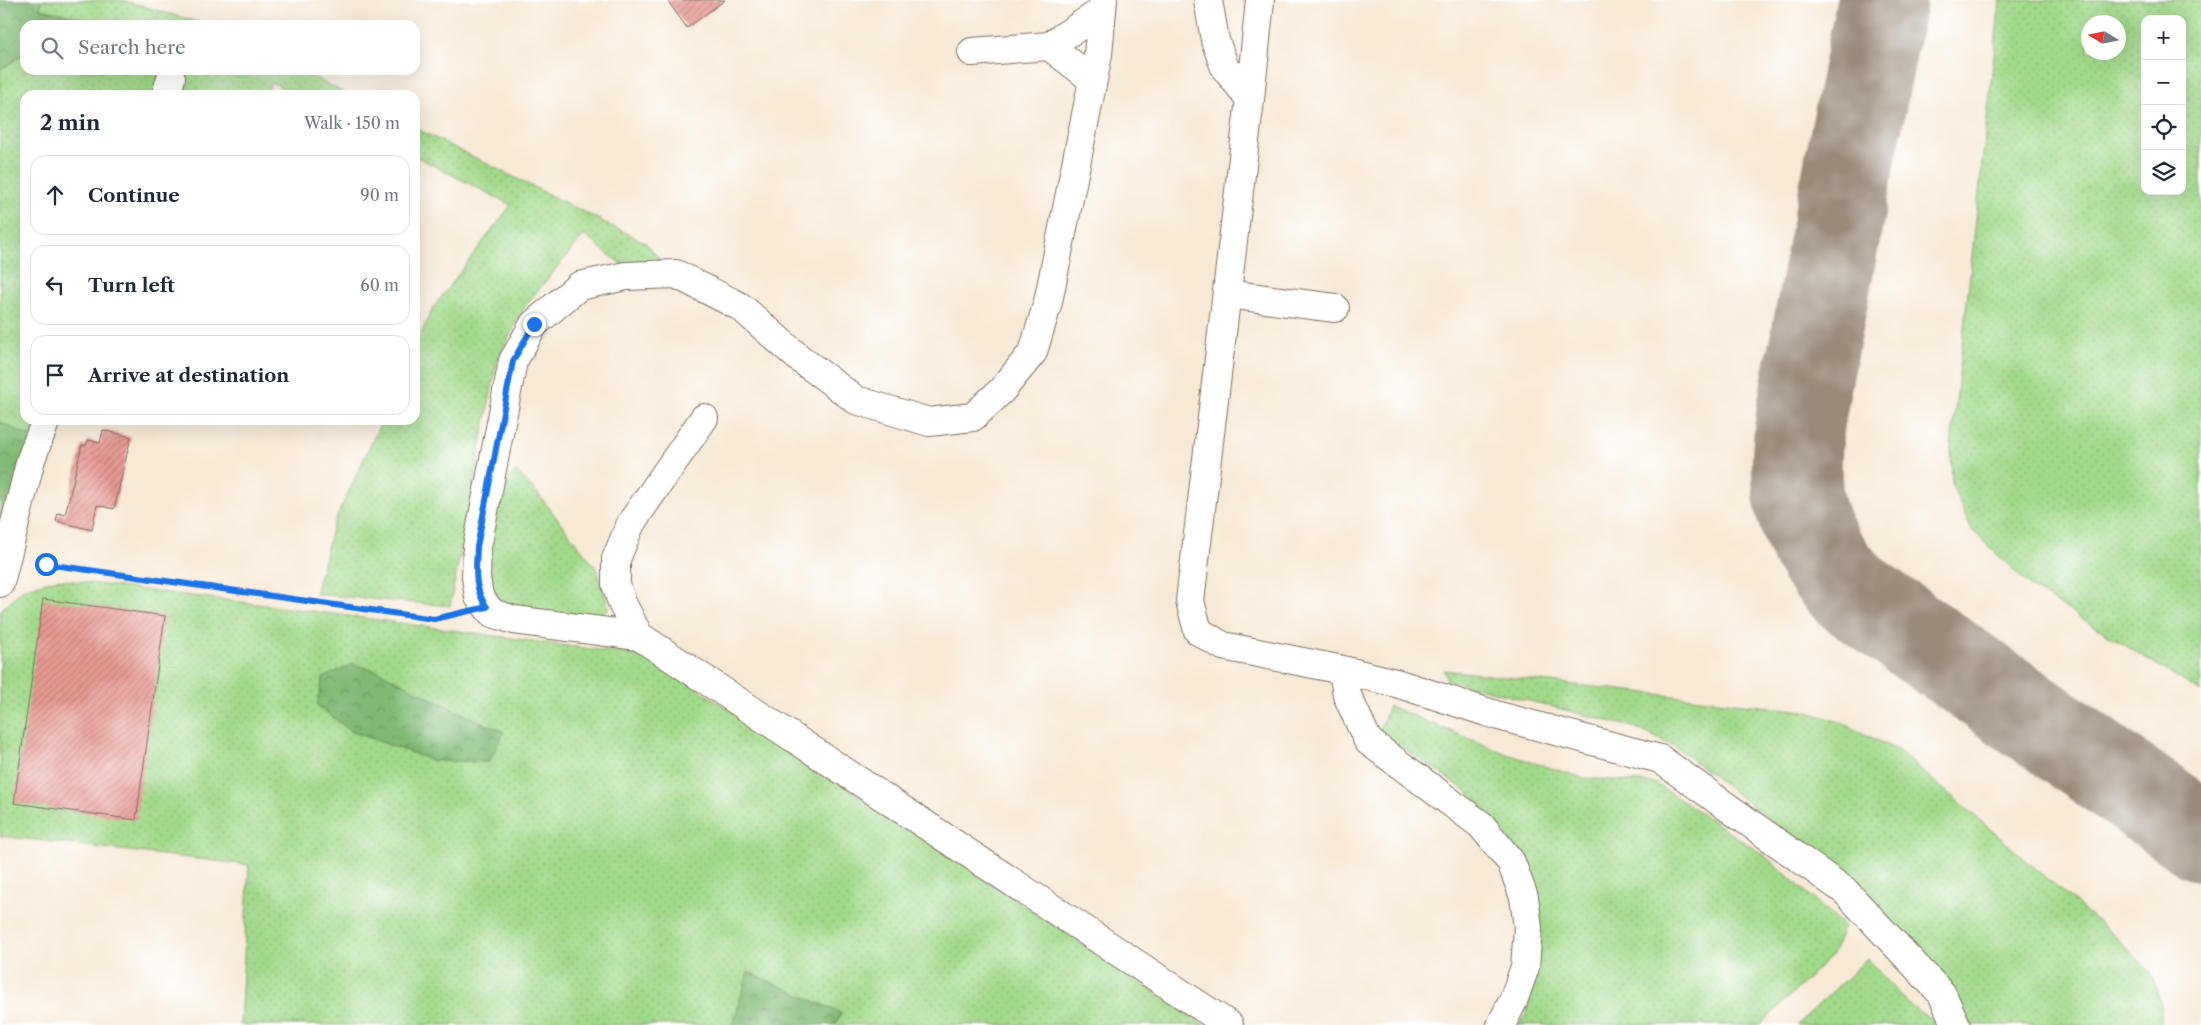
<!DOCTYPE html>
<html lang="en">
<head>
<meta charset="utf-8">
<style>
  body { margin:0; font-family:"Libre Caslon Text",serif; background:#f2f2f3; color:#1f2937 }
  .controls { position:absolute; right:15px; top:15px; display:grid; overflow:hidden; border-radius:10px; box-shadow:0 5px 20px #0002 }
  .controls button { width:45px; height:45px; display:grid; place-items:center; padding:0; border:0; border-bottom:1px solid #e0e1e3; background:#fff; color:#1f2937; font:25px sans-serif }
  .compass { position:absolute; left:2081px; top:15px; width:45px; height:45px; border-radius:50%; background:#fff; box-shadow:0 5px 20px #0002; rotate:280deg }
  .stop { position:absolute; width:15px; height:15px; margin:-11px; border:4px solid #1a73e8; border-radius:50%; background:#fff }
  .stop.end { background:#1a73e8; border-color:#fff; box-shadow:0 1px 5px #0008 }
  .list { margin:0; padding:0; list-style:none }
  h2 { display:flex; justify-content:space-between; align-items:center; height:65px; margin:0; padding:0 20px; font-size:21px }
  h2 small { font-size:16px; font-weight:400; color:#747a83 }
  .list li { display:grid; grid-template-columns:32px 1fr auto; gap:15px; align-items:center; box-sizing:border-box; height:80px; margin:0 10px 10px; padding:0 10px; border:1px solid #e0e1e3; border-radius:15px }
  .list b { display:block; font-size:19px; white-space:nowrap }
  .list em { font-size:16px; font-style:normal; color:#747a83 }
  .icon { flex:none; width:28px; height:28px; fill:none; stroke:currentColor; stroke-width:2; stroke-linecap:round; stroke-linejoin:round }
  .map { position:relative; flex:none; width:2201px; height:1025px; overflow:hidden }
  .search { position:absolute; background:#fff; box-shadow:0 5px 20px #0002; left:20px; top:20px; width:400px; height:55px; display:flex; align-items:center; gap:12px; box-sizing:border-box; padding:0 18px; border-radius:15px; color:#747a83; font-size:19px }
  .panel { position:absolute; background:#fff; box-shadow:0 5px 20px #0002; left:20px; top:90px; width:400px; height:335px; border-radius:15px }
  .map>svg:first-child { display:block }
  .grass { fill:url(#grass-dots); stroke:#6e8254; fill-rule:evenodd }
  .forest { fill:url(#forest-crowns); stroke:#5e724a }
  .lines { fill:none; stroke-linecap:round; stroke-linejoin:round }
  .taxiway { stroke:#998a7a; stroke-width:90 }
  .building { fill:url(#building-hatch) }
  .minor-casing { stroke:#7d6d5e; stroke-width:30 }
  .path { stroke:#7d6d5e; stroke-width:3; stroke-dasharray:4 4; stroke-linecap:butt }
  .minor { stroke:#fff; stroke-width:28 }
  .route { stroke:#1a73e8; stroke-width:6 }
</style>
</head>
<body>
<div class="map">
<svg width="2201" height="1025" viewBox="0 0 2201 1025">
  <defs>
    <pattern id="grass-dots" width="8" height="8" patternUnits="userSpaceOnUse" patternTransform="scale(1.25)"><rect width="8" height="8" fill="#a1d98a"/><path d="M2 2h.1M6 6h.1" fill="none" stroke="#8cba77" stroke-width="1.8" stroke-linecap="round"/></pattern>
    <pattern id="forest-crowns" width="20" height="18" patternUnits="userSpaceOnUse" patternTransform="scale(1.25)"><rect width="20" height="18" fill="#80b976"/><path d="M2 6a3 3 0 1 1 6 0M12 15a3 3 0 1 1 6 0" fill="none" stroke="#6a9760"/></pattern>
    <pattern id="building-hatch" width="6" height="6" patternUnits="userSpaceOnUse" patternTransform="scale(1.25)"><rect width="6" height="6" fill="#e89a94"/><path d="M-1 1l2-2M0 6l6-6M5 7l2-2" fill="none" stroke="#bd7e78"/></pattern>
  </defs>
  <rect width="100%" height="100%" fill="#fff"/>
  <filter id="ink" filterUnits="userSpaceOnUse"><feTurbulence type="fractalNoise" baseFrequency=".02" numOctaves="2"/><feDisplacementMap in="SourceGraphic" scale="10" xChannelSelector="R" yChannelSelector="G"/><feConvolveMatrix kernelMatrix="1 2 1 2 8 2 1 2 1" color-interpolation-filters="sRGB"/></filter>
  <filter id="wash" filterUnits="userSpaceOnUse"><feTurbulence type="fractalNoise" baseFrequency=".0096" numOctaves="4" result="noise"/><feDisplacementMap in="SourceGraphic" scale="20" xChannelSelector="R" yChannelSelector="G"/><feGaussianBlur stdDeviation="1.12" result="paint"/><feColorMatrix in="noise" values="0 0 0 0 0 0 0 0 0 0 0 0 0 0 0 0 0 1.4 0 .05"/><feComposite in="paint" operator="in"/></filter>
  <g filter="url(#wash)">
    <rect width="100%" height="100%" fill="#f7e9d5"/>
    <path class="grass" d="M 42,0 L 122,0 L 208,25 L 85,25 L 93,21 L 40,9 Z
      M 2000,0 L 2201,0 L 2201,692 L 2031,587 L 1972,530 L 1952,485 L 1951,447 ZM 2145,19 L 2182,19 L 2182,191 L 2145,191 ZM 2088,22 L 2118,22 L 2118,52 L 2088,52 Z
      M 25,53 L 25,70 L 166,70 L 157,95 L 25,95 L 25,420 L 37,420 L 31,437 L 0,422 L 0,70 Z
      M 167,70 L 299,70 L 349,95 L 296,95 L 271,82 L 267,95 L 177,95 Z
      M 415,128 L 646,243 L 661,261 L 621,264 L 584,235 L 525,306 L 497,361 L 450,606 L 315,594 L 333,525 L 382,420 L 415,420 L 415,347 L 433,308 L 511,205 L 415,156 Z
      M 517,472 L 538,494 L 596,568 L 609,608 L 598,619 L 540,614 L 501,600 L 487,580 L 490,536 L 505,480 Z
      M 57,579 L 312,611 L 650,657 L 1204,1025 L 835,1025 L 841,1014 L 748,973 L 733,1025 L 240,1025 L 249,865 L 0,836 L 0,611 L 23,589 ZM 317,705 L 454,710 L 503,732 L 434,761 L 351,731 Z
      M 1444,670 L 1805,711 L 1840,722 L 1899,751 L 2119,940 L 2150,972 L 2161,1000 L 2161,1025 L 1963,1025 L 1836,871 L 1676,747 L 1636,728 L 1447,680 Z
      M 1389,706 L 1507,754 L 1583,778 L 1655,783 L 1764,855 L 1844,926 L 1832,955 L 1760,1025 L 1518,1025 L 1526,1014 L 1538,970 L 1528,873 L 1505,832 L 1468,792 L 1379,731 Z
      M 1867,959 L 1913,1008 L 1940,1025 L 1797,1025 Z"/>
    <path class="forest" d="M 0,0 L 42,0 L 40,9 L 94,21 L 85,25 L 25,25 L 25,53 L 0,70 Z
      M 0,422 L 31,437 L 0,540 Z
      M 352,664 L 378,671 L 454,710 L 504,732 L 489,762 L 434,761 L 351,731 L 317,705 L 323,678 Z
      M 748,972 L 841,1013 L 835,1025 L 733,1025 Z"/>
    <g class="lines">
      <path class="taxiway" d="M 1882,0 C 1861,107 1839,213 1819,320 C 1809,376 1792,435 1798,492 C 1802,530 1825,567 1853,593 L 2201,836"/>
    </g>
    <g id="blocks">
      <path class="building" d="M 667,0 L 725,0 L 687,28 Z
        M 103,430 L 131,437 L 114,509 L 97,505 L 92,530 L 56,521 L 58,513 L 65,515 L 82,445 L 86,446 L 88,440 L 100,443 Z
        M 43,599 L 165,616 L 136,820 L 14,803 Z"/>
    </g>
  </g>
  <g filter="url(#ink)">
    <use href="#blocks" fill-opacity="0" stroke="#7d6d5e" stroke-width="1"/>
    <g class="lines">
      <defs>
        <path id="minor" d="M 1103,0 L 1098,54 L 1093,80 L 1048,302 L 1033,352 L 1002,390 L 973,417 L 929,422 L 856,400 L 799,358 L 741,307 L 676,274 L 626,276 L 579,286 L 534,324 L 513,361 L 477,547 L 476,577 L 479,597 L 492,613 L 514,620 L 639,636 L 1229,1025
          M 1208,0 L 1215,40 L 1225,68 L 1250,99
          M 1260,0 L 1250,99 L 1190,601 L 1198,631 L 1223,646 L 1343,670 L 1396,683 L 1499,716 L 1660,759 L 1845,891 L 1942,994 L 1956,1025
          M 1049,46 L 1093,80
          M 972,52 L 1049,46 L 1102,11
          M 166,95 L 171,78
          M 1227,294 L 1335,308
          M 0,583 L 31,459 L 46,420
          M 639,636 L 622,603 L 616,584 L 616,559 L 631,523 L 704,418
          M 1343,670 L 1347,695 L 1368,741 L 1481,825 L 1511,862 L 1524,897 L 1528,928 L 1525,967 L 1513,1001 L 1501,1025"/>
      </defs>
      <use href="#minor" class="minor-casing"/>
      <path class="path" d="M 35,565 L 46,564 L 434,619 L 454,614"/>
      <use href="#minor" class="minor"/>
    </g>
  </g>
  <g class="lines" filter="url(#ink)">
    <path class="route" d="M 46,564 L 434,619 L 487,607 C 473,589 476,568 477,547 L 513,361 L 534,324"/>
  </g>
</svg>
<div class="controls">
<button>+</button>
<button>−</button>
<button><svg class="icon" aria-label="locate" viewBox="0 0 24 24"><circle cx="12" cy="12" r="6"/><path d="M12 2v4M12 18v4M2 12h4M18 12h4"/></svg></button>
<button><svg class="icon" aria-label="layers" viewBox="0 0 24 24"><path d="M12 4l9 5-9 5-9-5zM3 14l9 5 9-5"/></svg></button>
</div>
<svg class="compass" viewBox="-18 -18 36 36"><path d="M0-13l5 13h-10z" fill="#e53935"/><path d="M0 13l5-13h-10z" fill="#747a83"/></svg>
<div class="stop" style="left:46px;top:564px"></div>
<div class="stop end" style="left:534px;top:324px"></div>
<div class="search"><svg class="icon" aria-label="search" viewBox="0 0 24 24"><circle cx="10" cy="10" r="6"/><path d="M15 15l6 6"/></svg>Search here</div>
<section class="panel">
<h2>2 min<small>Walk · 150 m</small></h2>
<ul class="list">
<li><svg class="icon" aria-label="ahead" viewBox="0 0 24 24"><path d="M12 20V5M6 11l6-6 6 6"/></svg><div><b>Continue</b></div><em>90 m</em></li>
<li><svg class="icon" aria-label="left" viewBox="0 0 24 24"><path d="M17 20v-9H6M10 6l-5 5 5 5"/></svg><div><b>Turn left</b></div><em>60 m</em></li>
<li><svg class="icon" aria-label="arrive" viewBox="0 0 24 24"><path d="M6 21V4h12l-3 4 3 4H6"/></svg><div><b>Arrive at destination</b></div></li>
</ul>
</section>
</div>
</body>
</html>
